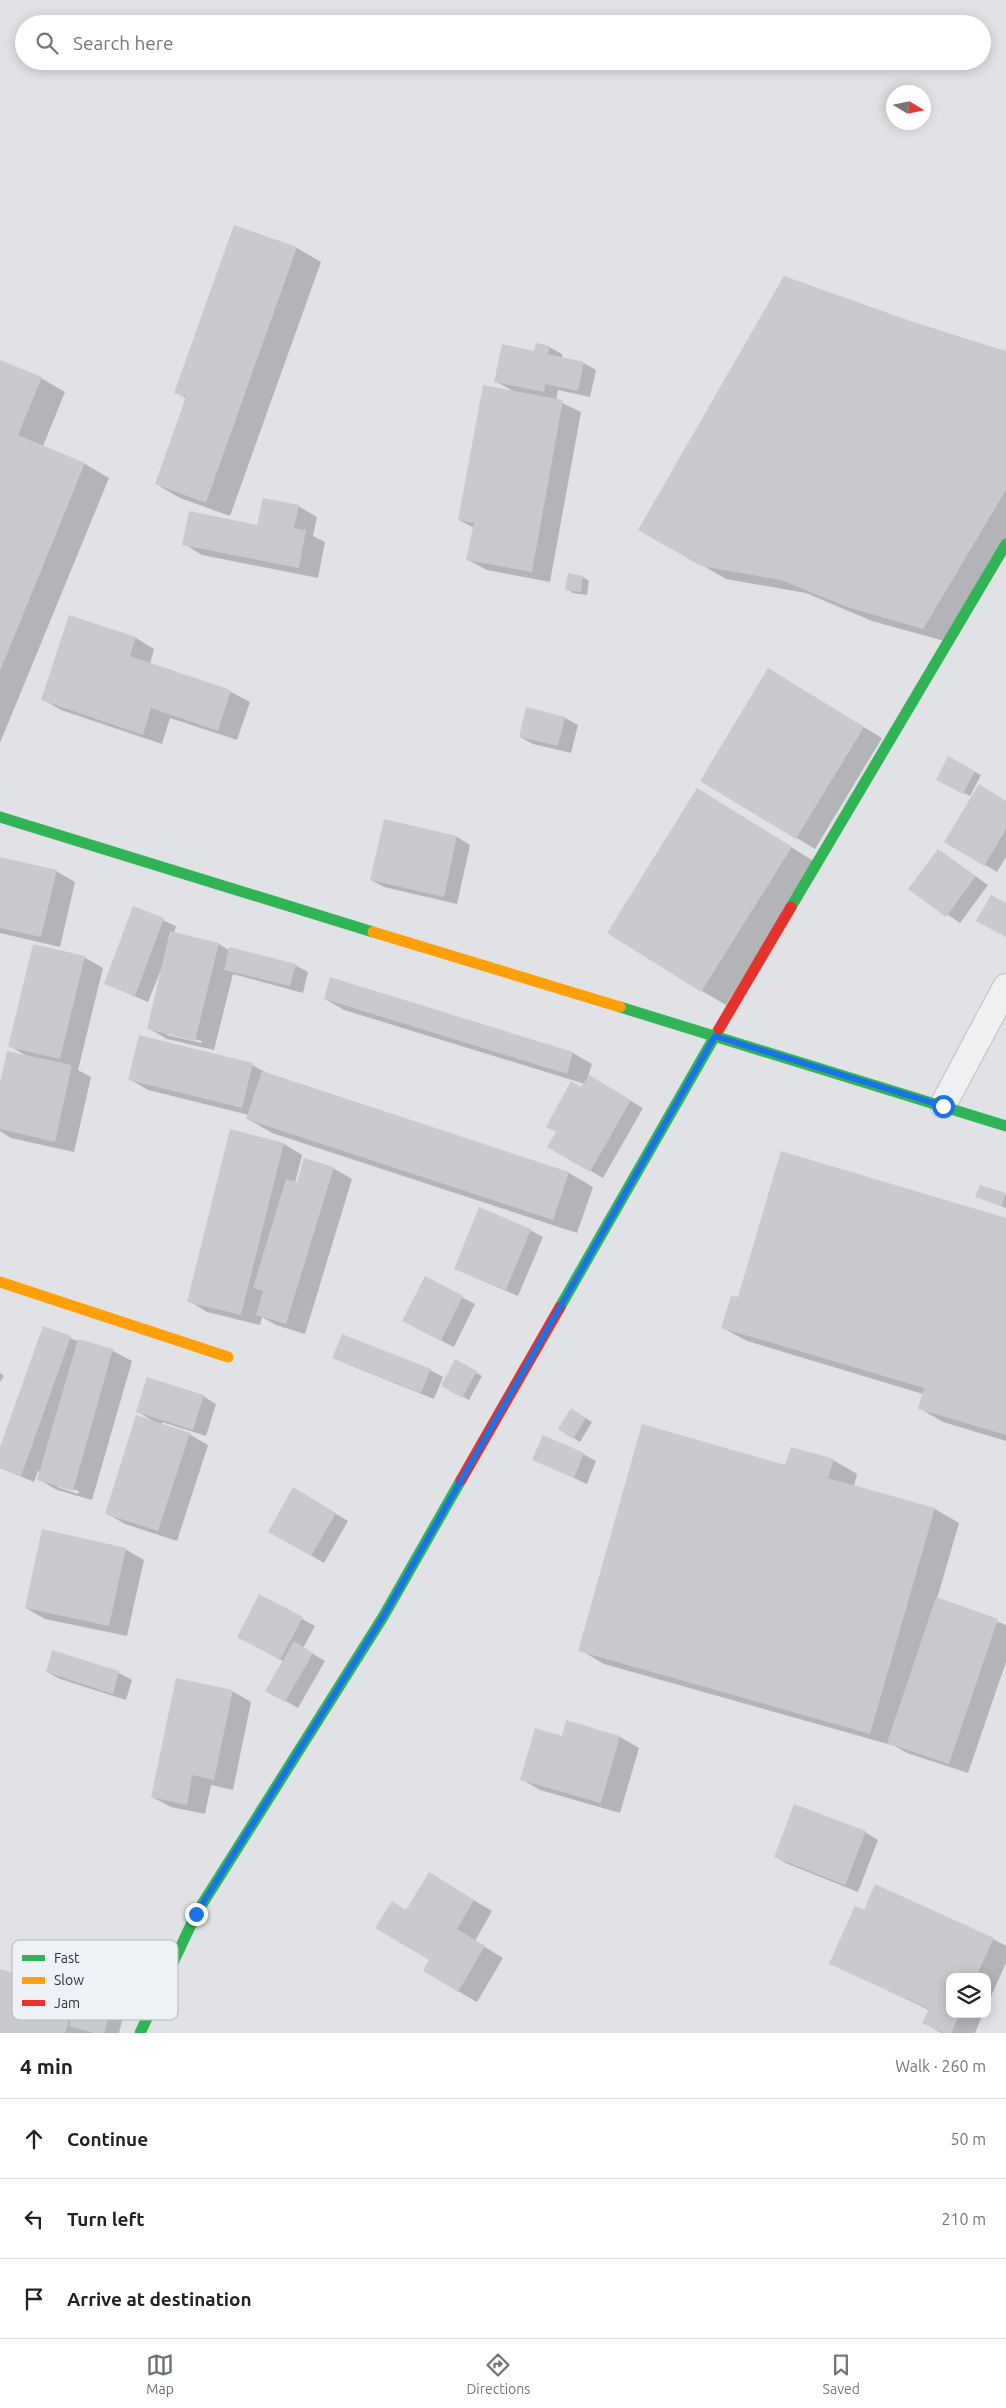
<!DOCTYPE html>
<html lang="en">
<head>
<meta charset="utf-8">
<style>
  body { margin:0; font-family:Ubuntu,sans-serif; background:#f2f2f2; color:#222 }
  .controls { position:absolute; right:15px; bottom:15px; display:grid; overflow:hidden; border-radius:10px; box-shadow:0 2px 12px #0003 }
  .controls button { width:45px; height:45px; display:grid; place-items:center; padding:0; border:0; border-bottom:1px solid #e0e0e0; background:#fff; color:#222; font:25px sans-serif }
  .compass { position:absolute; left:886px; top:85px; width:45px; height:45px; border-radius:50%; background:#fff; box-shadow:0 2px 12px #0003; rotate:100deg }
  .stop { position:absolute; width:15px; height:15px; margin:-11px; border:4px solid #1a73e8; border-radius:50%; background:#fff }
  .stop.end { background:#1a73e8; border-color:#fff; box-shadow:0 1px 5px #0008 }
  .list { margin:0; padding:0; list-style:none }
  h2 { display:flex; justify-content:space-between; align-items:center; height:65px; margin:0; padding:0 20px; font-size:21px }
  h2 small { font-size:16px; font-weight:400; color:#767676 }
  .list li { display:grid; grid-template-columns:32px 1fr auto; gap:15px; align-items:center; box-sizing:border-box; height:80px; padding:0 20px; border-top:1px solid #e0e0e0 }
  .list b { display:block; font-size:19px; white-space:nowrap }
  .list em { font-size:16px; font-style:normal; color:#767676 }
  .icon { flex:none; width:28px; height:28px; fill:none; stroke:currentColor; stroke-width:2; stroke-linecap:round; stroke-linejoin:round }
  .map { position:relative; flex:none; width:1006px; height:2033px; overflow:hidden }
  .search { position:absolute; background:#fff; box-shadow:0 2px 12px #0003; left:15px; right:15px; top:15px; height:55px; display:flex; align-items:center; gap:12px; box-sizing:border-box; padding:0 18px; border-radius:28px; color:#767676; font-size:19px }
  .sheet { height:305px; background:#fff }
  nav { display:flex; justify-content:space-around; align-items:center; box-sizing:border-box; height:70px; border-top:1px solid #e0e0e0; background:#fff; font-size:14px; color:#767676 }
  nav a { display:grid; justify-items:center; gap:2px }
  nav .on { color:#696e77 }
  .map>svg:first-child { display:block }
  .shadow { fill:#0003; fill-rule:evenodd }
  .building { fill:#c8cacd }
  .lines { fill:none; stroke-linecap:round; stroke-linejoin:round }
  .street-casing { stroke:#bec0c3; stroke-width:28 }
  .street { stroke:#eff0f2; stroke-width:26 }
  .fast { stroke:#30b455; stroke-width:11 }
  .slow { stroke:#ff9f0a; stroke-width:11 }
  .jam { stroke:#e5322d; stroke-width:11 }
  .route { stroke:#1a73e8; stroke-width:6 }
  .key { fill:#eef1f5; stroke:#b3b7be; stroke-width:1 }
  .key-label { font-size:14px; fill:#29303c }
</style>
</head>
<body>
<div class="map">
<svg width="1006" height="2033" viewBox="0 0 1006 2033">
  <rect width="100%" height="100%" fill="#e0e2e5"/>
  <path class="shadow" d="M 234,226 L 297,248 L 321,262 L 230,516 L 180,498 L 156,484 L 187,399 L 175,392 Z
    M 851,302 L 1006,352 L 1006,544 L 948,642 L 872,621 L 806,593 L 726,579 L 640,529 Z
    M 549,347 L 562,354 L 562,358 L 584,363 L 596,370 L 590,397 L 558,390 L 556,400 L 581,412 L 550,582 L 487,570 L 468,560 L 474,528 L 459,520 L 513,391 L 495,381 L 535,353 Z
    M 0,361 L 41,378 L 65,392 L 43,446 L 85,464 L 109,478 L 0,743 Z
    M 298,506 L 317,517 L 313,536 L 325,542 L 318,578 L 202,555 L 184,544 L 258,526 Z
    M 583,577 L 589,581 L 587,595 L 573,593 L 567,589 Z
    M 70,616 L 136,638 L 154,649 L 150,664 L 231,692 L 250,702 L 237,740 L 170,718 L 162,744 L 61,710 L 42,699 Z
    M 787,681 L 882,738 L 815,849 L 702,781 Z
    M 527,709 L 565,718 L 578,725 L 571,753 L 533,744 L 520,737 Z
    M 949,758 L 981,775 L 970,796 L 944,783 Z
    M 698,789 L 815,862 L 726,1005 L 702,991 Z
    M 1006,802 L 1006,857 L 997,872 L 946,842 Z
    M 385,821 L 457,837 L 470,845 L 457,904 L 384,887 L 371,880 Z
    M 938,850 L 988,885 L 960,923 L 910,889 Z
    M 0,858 L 56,871 L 75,882 L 60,947 L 0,933 Z
    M 134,908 L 176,926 L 174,933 L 219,944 L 230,951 L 295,965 L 308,972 L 303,993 L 233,974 L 214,1050 L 167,1039 L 148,1028 L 163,965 L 148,1002 L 106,984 ZM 167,1032 L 202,1041 L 201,1043 L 167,1035 Z
    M 84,957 L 103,968 L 78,1070 L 91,1077 L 74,1152 L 11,1138 L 0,1131 L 0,1089 L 25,1055 L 10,1046 Z
    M 331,979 L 573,1053 L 592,1064 L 588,1076 L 643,1108 L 603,1178 L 549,1146 L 585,1084 L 344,1010 L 325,999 Z
    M 252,1065 L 269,1074 L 569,1173 L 593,1187 L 577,1233 L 272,1133 L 248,1119 L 249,1115 L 148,1090 L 129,1079 Z
    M 284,1144 L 302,1155 L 294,1187 L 333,1168 L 352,1179 L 305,1334 L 276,1325 L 262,1317 L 260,1325 L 207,1312 L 189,1301 Z
    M 981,1187 L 1006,1195 L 1006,1208 L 977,1197 Z
    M 1006,1219 L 1006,1441 L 943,1422 L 919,1408 L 923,1394 L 747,1341 L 723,1328 L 739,1299 Z
    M 530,1230 L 543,1237 L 518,1296 L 455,1269 Z
    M 425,1278 L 475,1304 L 454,1347 L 416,1328 Z
    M 44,1328 L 78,1341 L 113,1351 L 132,1361 L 92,1500 L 57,1490 L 38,1479 L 40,1472 L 38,1471 L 34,1482 L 0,1468 L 0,1451 ZM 57,1484 L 79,1491 L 78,1494 L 57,1487 Z
    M 334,1357 L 430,1370 L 443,1377 L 434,1399 L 347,1364 Z
    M 456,1361 L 482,1376 L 469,1400 L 442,1386 Z
    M 0,1373 L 4,1376 L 0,1382 Z
    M 203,1396 L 216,1404 L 206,1436 L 162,1422 L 162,1425 L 189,1434 L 208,1445 L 177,1541 L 125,1524 L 106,1513 L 155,1422 L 138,1412 Z
    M 577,1413 L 592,1422 L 580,1442 L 560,1429 Z
    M 583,1454 L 596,1461 L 587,1484 L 533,1459 Z
    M 833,1460 L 857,1474 L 854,1486 L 935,1509 L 959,1523 L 937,1599 L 1006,1625 L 1006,1662 L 968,1773 L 907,1753 L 895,1746 L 604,1664 L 580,1650 L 786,1467 Z
    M 294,1489 L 348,1521 L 324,1563 L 269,1531 Z
    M 125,1549 L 144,1560 L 127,1636 L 45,1619 L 26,1608 Z
    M 302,1619 L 315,1626 L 303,1648 L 325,1661 L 298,1708 L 267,1690 L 283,1661 L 238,1636 Z
    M 53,1652 L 119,1673 L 132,1680 L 126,1700 L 60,1679 L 47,1672 Z
    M 232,1691 L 251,1702 L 233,1790 L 211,1785 L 205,1814 L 171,1807 L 152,1797 Z
    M 567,1722 L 620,1737 L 639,1748 L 620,1813 L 540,1790 L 521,1779 L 563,1737 Z
    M 865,1832 L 878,1840 L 858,1892 L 788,1864 L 775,1857 Z
    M 448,1885 L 492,1911 L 475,1941 L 503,1958 L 477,2002 L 458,1991 L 431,1960 L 407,1911 Z
    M 864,1912 L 993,1939 L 1006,1946 L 1006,1963 L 987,2005 L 987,1977 L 950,1977 L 950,2014 L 983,2014 L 975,2033 L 941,2033 L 924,2023 L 929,2010 L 830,1963 Z
    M 0,1971 L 112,2002 L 125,2009 L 119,2033 L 0,2033 Z"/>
  <path class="building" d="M 234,225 L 297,247 L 206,503 L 155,484 L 186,397 L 174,393 Z
    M 784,276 L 927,327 L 1006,351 L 1006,490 L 923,629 L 847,607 L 781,580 L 701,566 L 638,530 Z
    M 536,343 L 550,346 L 548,354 L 584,362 L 578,391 L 545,384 L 544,392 L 494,382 L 502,344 L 534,351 Z
    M 0,360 L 42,377 L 18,435 L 85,463 L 0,671 Z
    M 483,385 L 563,400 L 532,572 L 466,560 L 474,523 L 458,520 Z
    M 263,498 L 299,505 L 294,528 L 306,530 L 299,568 L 182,545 L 189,511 L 257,525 Z
    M 568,573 L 583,576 L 581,592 L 565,590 Z
    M 69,615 L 136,637 L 130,656 L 231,690 L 218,731 L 151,708 L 143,735 L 41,700 Z
    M 768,668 L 864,727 L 796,839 L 700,781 Z
    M 526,707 L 565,717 L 558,746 L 519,737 Z
    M 948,756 L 975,771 L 963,794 L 936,780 Z
    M 979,784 L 1006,801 L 1006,829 L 984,866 L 944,842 Z
    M 697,788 L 792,847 L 701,992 L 607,933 Z
    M 384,819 L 457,836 L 444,897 L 370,880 Z
    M 938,849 L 976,876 L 946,917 L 908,889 Z
    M 0,857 L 57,870 L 41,937 L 0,928 Z
    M 991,895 L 1006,903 L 1006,937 L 976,921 Z
    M 133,906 L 164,918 L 135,996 L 104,984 Z
    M 170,931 L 219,943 L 195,1041 L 147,1029 Z
    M 33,944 L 85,956 L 60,1059 L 8,1047 Z
    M 229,947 L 296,964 L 290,986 L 224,970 Z
    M 330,977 L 573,1052 L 567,1074 L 324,999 Z
    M 139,1035 L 253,1063 L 242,1108 L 128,1080 Z
    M 7,1051 L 72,1065 L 55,1142 L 0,1129 L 0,1083 Z
    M 262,1071 L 569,1172 L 553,1220 L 246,1119 Z
    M 589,1075 L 631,1100 L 590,1172 L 547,1147 L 556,1132 L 546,1127 L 571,1081 L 581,1087 Z
    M 230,1129 L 284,1143 L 241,1315 L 187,1302 Z
    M 781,1151 L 1006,1218 L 1006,1435 L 918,1409 L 924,1388 L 721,1328 L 731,1296 L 738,1297 Z
    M 304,1158 L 334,1167 L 286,1324 L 256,1315 L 263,1291 L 253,1288 L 286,1179 L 297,1182 Z
    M 980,1185 L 1006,1193 L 1002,1206 L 975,1197 Z
    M 479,1207 L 531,1229 L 506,1290 L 454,1269 Z
    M 425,1276 L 463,1296 L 441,1341 L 402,1321 Z
    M 43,1326 L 71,1336 L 21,1476 L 0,1468 L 0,1447 Z
    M 342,1334 L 431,1369 L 421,1393 L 332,1358 Z
    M 78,1339 L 113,1349 L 73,1491 L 37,1480 Z
    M 455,1359 L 477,1371 L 462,1398 L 441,1386 Z
    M 147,1377 L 204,1395 L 193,1430 L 136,1412 Z
    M 571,1408 L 586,1418 L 573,1439 L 558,1429 Z
    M 136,1415 L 190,1433 L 158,1531 L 105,1514 Z
    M 642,1424 L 785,1465 L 791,1447 L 834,1459 L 828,1478 L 935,1508 L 870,1734 L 578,1651 Z
    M 543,1435 L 584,1453 L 574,1478 L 532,1460 Z
    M 293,1487 L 336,1513 L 311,1556 L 268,1532 Z
    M 42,1529 L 126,1548 L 109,1626 L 25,1608 Z
    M 259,1594 L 303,1617 L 280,1660 L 237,1637 Z
    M 936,1597 L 998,1619 L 949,1764 L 887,1743 Z
    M 294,1641 L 313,1653 L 285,1702 L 265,1691 Z
    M 52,1650 L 119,1671 L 113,1694 L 46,1672 Z
    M 176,1678 L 233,1690 L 214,1780 L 192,1775 L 187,1805 L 151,1797 Z
    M 566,1720 L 620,1736 L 601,1803 L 520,1780 L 535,1728 L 562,1736 Z
    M 794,1804 L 866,1831 L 845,1885 L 774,1857 Z
    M 429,1872 L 474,1900 L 457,1929 L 485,1946 L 458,1992 L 423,1971 L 429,1960 L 375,1928 L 392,1901 L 406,1910 Z
    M 875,1884 L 994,1938 L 976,1977 L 950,1977 L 950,2014 L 960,2014 L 951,2033 L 943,2033 L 922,2023 L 929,2009 L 829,1964 L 855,1906 L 864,1910 Z
    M 0,1969 L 77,1991 L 65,2033 L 0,2033 Z
    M 79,1992 L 113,2001 L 104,2033 L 94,2033 L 69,2026 Z"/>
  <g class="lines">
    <defs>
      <path id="street" d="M 943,1105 L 1006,987"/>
    </defs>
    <use href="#street" class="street-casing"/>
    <use href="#street" class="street"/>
    <path class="fast" d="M 0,817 L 373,932
      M 791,907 L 1006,544
      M 620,1007 L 1006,1126
      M 560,1307 L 719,1029
      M 140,2033 L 196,1914 L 383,1617 L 461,1480"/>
    <path class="slow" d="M 373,932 L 620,1007
      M 0,1282 L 228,1357"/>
    <path class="jam" d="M 719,1029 L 791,907
      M 461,1480 L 560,1307"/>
  </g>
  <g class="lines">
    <path class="route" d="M 196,1914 L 383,1617 L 715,1036 L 943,1106"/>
  </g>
  <rect x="12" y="1940" width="166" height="80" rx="8" class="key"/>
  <rect x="22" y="1955" width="23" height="6" fill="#30b455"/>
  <rect x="22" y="1977" width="23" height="7" fill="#ff9f0a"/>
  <rect x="22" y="2000" width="23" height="6" fill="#e5322d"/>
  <g class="key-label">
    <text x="54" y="1963">Fast</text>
    <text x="54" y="1985">Slow</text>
    <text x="54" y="2008">Jam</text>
  </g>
</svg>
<div class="controls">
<button><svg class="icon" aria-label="layers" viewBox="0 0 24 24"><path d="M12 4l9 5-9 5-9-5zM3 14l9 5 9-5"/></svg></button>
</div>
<svg class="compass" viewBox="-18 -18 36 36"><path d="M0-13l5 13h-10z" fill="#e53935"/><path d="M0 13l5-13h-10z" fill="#767676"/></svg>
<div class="stop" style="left:943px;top:1106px"></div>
<div class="stop end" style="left:196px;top:1914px"></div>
<div class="search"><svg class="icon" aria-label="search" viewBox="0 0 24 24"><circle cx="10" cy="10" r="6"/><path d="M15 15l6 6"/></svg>Search here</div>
</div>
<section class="sheet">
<h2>4 min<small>Walk · 260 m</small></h2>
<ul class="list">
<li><svg class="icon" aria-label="ahead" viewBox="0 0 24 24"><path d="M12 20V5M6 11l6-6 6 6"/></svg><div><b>Continue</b></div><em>50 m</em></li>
<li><svg class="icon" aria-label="left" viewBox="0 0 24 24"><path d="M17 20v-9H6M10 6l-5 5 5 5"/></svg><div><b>Turn left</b></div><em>210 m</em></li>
<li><svg class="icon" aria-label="arrive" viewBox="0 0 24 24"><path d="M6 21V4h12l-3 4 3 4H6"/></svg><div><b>Arrive at destination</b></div></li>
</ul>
</section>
<nav>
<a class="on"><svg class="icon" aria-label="map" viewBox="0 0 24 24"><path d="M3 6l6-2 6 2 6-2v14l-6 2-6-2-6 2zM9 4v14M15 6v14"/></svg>Map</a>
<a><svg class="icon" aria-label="directions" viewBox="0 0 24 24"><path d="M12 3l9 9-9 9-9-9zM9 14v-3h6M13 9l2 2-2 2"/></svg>Directions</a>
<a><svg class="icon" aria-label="saved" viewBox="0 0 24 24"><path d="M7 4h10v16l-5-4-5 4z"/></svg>Saved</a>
</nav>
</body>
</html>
